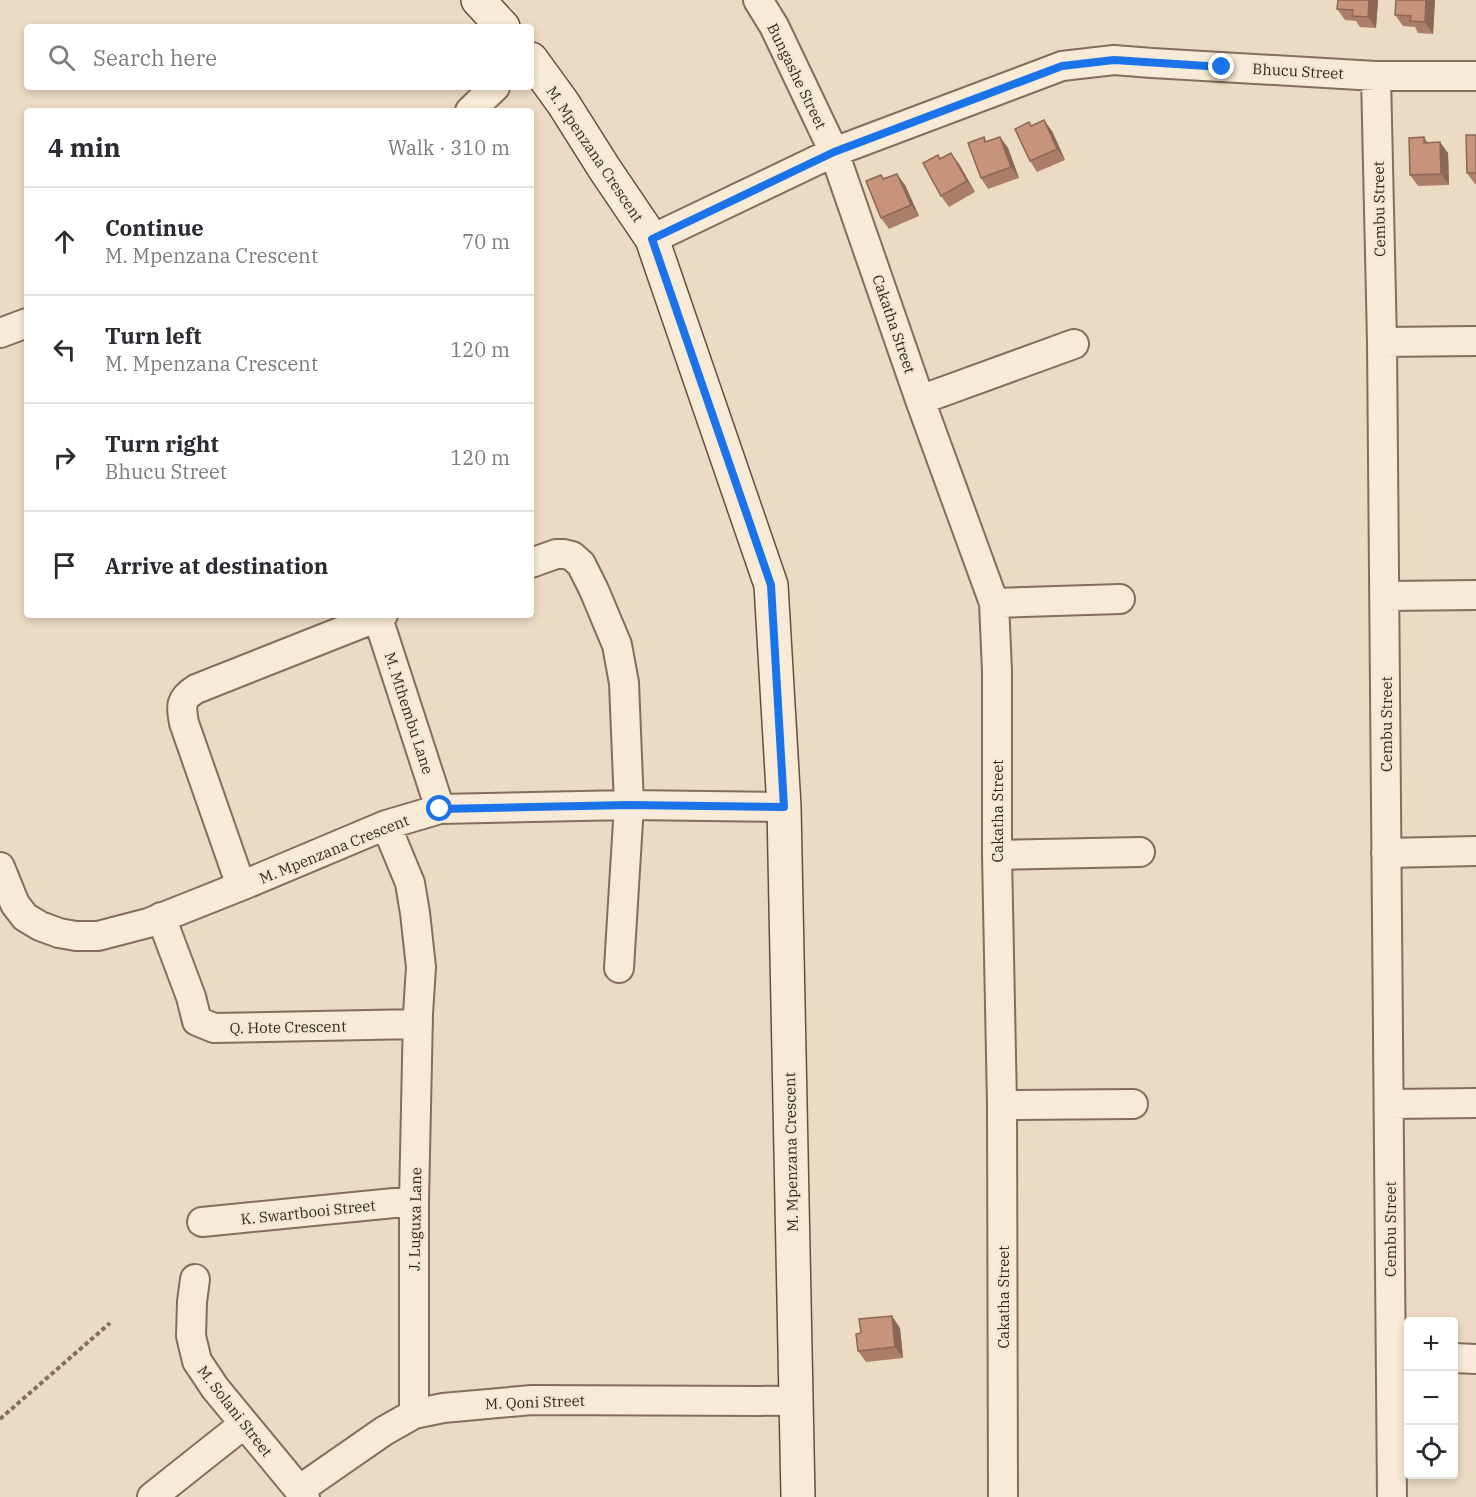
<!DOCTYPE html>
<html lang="en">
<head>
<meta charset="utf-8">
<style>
  body { margin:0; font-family:"IBM Plex Serif",serif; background:#f7f7f7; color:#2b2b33 }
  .controls { position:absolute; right:18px; bottom:18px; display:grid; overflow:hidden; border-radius:6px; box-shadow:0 3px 9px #0003 }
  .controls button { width:54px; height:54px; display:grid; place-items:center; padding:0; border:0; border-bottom:2px solid #e1e1e2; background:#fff; color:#2b2b33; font:30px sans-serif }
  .stop { position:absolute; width:18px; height:18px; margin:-14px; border:4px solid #1a73e8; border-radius:50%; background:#fff }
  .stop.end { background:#1a73e8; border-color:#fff; box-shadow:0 2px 6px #0008 }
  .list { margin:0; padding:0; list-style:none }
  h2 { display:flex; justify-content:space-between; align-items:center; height:78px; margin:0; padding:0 24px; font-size:26px }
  h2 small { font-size:20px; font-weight:400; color:#7c7c81 }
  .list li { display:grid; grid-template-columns:39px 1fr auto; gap:18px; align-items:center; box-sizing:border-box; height:108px; padding:0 24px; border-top:2px solid #e1e1e2 }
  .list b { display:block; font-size:22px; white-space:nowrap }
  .list p { margin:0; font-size:20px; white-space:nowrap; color:#7c7c81 }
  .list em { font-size:20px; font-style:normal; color:#7c7c81 }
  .icon { flex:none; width:33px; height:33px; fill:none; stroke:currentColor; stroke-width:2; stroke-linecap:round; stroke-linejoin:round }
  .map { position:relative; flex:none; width:1476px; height:1497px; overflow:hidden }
  .search { position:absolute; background:#fff; box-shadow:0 3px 9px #0003; left:24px; top:24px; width:510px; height:66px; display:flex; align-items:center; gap:15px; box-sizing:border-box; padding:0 21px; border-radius:6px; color:#7c7c81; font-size:22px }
  .panel { position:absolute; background:#fff; box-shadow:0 3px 9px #0003; left:24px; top:108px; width:510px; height:510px; border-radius:6px }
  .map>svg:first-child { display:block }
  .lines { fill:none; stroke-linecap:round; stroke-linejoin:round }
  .minor-casing { stroke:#856d5b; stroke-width:32 }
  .secondary-casing { stroke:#664e3e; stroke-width:36 }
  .path { stroke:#856d5b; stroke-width:4; stroke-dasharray:4.5 3; stroke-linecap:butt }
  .minor { stroke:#f7ead6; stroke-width:28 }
  .secondary { stroke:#f7ead6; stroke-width:33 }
  .wall { fill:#ac7e6a }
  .shaded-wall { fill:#8c6756 }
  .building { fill:#c8937b; stroke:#8c6756; stroke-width:1.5 }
  .route { stroke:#1a73e8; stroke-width:8 }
  .labels { text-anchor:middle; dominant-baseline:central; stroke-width:4.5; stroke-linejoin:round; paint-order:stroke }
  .street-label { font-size:15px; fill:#35271e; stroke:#f3e7d2 }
</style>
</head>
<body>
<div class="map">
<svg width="1476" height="1497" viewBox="0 0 1476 1497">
  <rect width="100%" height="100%" fill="#ebdbc3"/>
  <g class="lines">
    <defs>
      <path id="minor" d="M 758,0 L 774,26 L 834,152 L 920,400 L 994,603 L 997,671 L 997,855 L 1002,1105 L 1003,1497
        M 1376,76 L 1382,342 L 1392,1497
        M 470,111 L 495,87
        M 652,239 L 834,152 L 1062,66 L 1114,60 L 1152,63 L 1376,76 L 1476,76
        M 0,333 L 27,323
        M 1382,342 L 1476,341
        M 920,400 L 1074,344
        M 531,563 L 556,554 L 564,554 L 572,556 L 581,564 L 594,590 L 617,645 L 624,683 L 629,805 L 619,968
        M 1385,596 L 1476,595
        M 994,603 L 1120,599
        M 377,615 L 440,809
        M 386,825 L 410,883 L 415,913 L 421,967 L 418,1014 L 414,1201 L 414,1414
        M 1386,853 L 1476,851
        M 997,855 L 1140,852
        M 0,867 L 15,904 L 25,917 L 40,926 L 59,933 L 76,936 L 98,936 L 148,923 L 241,886 L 386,825 L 440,809 L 629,805 L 784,807
        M 241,886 L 184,723 C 181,705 180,699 196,689 L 383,615
        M 161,917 L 191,997 L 197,1021 L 214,1028 L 418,1024
        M 1390,1104 L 1476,1103
        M 1002,1105 L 1133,1104
        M 202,1222 L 414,1201
        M 195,1279 L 192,1302 L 191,1336 L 197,1361 L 215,1388 L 305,1497
        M 1454,1358 L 1476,1359
        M 299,1490 L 384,1431 L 414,1414 L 443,1408 L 532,1400 L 796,1401
        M 152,1497 L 244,1424"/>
      <path id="secondary" d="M 478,0 L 503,27
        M 531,59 L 563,103 L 604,168 L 652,239 L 771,585 L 784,807 L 798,1497"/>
    </defs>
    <use href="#minor" class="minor-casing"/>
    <use href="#secondary" class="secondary-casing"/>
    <path class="path" d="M 0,1419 L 110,1323"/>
    <use href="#minor" class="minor"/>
    <use href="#secondary" class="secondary"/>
  </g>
  <path class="wall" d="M 1378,0 L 1376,28 L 1360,27 L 1356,21 L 1345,20 L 1337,9 Z
    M 1435,0 L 1433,34 L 1418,33 L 1415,27 L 1403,26 L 1395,15 Z
    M 1029,122 L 1031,125 L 1052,131 L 1065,160 L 1037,172 L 1030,161 Z
    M 1476,135 L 1476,184 L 1475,184 L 1467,173 Z
    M 984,137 L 987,142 L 1000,137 L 1008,148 L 1019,178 L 988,189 L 981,178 Z
    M 1424,137 L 1428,143 L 1448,153 L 1449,185 L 1418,186 L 1410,175 Z
    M 940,159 L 959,164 L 975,192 L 949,207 L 941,196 Z
    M 884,179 L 905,185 L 919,216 L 889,229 L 881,218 Z
    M 900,1328 L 903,1358 L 866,1362 L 858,1351 Z"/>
  <path class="shaded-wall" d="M 1369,0 L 1378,0 L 1376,28 L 1368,17 Z
    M 1426,0 L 1435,0 L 1433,34 L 1425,22 Z
    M 1044,120 L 1052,131 L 1065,160 L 1057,149 Z
    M 1000,137 L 1008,148 L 1019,178 L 1011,167 Z
    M 1440,142 L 1448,153 L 1449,185 L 1441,174 Z
    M 951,153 L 959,164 L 975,192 L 967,181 Z
    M 897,174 L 905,185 L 919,216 L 911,205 Z
    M 892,1316 L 900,1328 L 903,1358 L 895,1347 Z"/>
  <path class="building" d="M 1338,0 L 1369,0 L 1368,17 L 1352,16 L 1353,10 L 1337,9 Z
    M 1396,0 L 1426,0 L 1425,22 L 1410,21 L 1411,16 L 1395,15 Z
    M 1044,120 L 1057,149 L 1030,161 L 1015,129 L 1029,122 L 1031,126 Z
    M 1466,135 L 1476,135 L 1476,173 L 1467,173 Z
    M 984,137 L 985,142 L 1000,137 L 1011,167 L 981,178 L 968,143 Z
    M 1424,137 L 1424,143 L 1440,142 L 1441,174 L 1410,175 L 1409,138 Z
    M 951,153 L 967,181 L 941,196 L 923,163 L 938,155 L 940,159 Z
    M 897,174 L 911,205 L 881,218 L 866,181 L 881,175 L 883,179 Z
    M 892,1316 L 895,1347 L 858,1351 L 856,1334 L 861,1333 L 859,1319 Z"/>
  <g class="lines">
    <path class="route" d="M 440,809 L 629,805 L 784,807 L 771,585 L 652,239 L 834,152 L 1062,66 L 1114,60 L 1222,67"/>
  </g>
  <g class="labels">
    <g class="street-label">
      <text transform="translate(1298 71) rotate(3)">Bhucu Street</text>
      <text transform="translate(797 76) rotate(64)">Bungashe Street</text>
      <text transform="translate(595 154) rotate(56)">M. Mpenzana Crescent</text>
      <text transform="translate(1379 209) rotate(-91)">Cembu Street</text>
      <text transform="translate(894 324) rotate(71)">Cakatha Street</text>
      <text transform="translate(409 713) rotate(72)">M. Mthembu Lane</text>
      <text transform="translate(1386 724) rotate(-90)">Cembu Street</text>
      <text transform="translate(997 811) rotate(-90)">Cakatha Street</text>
      <text transform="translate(334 849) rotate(-22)">M. Mpenzana Crescent</text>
      <text transform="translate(288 1027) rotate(-1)">Q. Hote Crescent</text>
      <text transform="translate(791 1152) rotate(-91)">M. Mpenzana Crescent</text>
      <text transform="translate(308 1212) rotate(-6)">K. Swartbooi Street</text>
      <text transform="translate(415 1219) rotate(-89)">J. Luguxa Lane</text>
      <text transform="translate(1390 1229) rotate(-90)">Cembu Street</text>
      <text transform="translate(1003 1297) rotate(-90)">Cakatha Street</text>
      <text transform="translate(535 1402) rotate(-2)">M. Qoni Street</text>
      <text transform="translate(235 1411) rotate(52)">M. Solani Street</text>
    </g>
  </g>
</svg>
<div class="controls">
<button>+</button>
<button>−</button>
<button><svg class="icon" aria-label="locate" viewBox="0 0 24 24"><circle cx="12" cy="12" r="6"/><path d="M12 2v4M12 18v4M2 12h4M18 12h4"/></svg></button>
</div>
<div class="stop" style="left:440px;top:809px"></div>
<div class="stop end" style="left:1222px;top:67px"></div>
<div class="search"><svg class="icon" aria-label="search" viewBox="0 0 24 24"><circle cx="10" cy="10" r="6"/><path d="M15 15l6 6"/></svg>Search here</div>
<section class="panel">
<h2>4 min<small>Walk · 310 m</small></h2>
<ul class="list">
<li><svg class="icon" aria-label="ahead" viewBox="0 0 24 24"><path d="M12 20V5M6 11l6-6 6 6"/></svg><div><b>Continue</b><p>M. Mpenzana Crescent</p></div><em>70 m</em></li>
<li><svg class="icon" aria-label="left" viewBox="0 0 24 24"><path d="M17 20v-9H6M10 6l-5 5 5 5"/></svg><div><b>Turn left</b><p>M. Mpenzana Crescent</p></div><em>120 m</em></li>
<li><svg class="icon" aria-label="right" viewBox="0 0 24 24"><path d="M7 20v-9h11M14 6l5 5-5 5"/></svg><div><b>Turn right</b><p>Bhucu Street</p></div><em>120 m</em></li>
<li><svg class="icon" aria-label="arrive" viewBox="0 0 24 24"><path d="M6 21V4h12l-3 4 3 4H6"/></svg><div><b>Arrive at destination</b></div></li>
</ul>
</section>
</div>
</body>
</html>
